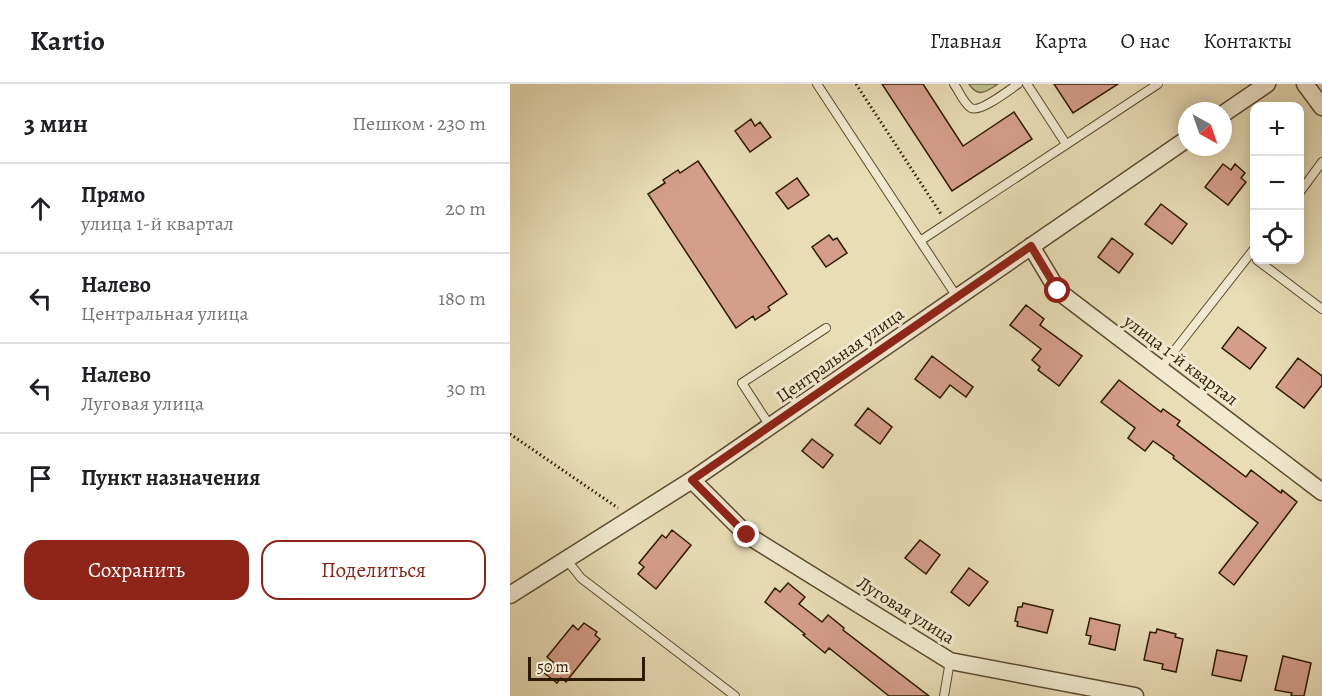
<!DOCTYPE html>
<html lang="ru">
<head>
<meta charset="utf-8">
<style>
  body { margin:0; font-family:Alegreya,serif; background:#f6f6f6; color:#202124 }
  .controls { position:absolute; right:18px; top:18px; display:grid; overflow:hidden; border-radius:12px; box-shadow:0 3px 15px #0003 }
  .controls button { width:54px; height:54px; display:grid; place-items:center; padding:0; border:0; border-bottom:2px solid #e0e0e0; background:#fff; color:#202124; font:30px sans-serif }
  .compass { position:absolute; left:668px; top:18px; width:54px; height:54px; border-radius:50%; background:#fff; box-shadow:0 3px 15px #0003; rotate:140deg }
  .scale { position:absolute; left:18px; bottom:15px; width:117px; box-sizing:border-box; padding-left:6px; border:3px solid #2c1a01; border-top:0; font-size:16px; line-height:21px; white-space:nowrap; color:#2c1a01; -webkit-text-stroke:4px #f1e9d0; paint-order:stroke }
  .stop { position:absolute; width:18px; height:18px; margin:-14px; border:4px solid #8f2418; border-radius:50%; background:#fff }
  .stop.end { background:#8f2418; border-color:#fff; box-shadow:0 2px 6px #0008 }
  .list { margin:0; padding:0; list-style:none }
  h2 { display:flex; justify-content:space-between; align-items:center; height:78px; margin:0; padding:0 24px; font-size:26px }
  h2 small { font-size:20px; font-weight:400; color:#757577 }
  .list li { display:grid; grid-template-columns:39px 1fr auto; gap:18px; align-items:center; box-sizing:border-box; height:90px; padding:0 24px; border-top:2px solid #e0e0e0 }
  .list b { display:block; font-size:22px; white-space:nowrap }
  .list p { margin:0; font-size:20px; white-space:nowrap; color:#757577 }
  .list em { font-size:20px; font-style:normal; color:#757577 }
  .actions { display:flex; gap:12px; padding:18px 24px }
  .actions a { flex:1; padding:14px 0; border:2px solid #8f2418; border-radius:18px; text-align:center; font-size:21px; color:#8f2418 }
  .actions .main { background:#8f2418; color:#fff }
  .icon { flex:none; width:33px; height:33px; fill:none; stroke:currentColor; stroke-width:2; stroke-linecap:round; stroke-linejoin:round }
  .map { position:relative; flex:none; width:812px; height:612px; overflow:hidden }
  header { display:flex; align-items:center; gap:36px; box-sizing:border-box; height:84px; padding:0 30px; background:#fff; border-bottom:2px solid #e0e0e0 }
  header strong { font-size:28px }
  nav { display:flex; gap:33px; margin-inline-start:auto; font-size:21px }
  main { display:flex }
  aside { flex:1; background:#fff }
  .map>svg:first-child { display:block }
  .green { fill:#bcbf8a; stroke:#746c46; stroke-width:1.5 }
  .building { fill:#d59e8b; stroke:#2c1a01; stroke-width:1.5 }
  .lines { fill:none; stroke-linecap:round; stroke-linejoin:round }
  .service-casing { stroke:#5b4b2e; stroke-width:10 }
  .minor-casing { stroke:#5b4b2e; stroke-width:19 }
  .path { stroke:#2c1a01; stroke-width:3; stroke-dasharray:1.5 3; stroke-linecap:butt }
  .service { stroke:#f1e9d0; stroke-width:8 }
  .minor { stroke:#f1e9d0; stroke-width:16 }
  .route { stroke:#8f2418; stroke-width:8 }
  .labels { text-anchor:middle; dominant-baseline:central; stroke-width:6; stroke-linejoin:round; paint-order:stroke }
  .street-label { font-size:18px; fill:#2c1a01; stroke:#f1e9d0 }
</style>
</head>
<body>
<header>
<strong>Kartio</strong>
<nav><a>Главная</a><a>Карта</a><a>О нас</a><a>Контакты</a></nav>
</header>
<main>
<aside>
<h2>3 мин<small>Пешком · 230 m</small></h2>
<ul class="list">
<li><svg class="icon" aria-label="ahead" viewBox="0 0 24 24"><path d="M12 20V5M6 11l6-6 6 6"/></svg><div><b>Прямо</b><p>улица 1-й квартал</p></div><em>20 m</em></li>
<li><svg class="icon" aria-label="left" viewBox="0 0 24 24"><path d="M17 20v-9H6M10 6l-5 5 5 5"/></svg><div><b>Налево</b><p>Центральная улица</p></div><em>180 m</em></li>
<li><svg class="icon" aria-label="left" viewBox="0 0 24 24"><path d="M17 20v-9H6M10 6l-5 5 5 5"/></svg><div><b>Налево</b><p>Луговая улица</p></div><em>30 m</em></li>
<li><svg class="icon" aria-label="arrive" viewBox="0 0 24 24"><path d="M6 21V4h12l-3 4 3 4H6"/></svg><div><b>Пункт назначения</b></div></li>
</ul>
<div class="actions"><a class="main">Сохранить</a><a>Поделиться</a></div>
</aside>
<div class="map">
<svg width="812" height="612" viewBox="0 0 812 612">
  <rect width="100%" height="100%" fill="#e9ddb6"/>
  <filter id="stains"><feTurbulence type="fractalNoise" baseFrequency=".00333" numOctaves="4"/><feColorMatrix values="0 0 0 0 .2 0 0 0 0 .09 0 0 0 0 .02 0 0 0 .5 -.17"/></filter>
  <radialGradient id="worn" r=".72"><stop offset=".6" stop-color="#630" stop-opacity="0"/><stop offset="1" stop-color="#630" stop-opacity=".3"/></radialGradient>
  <path class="green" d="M 459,0 L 488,0 C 476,8 468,14 459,0 Z"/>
  <path class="building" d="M 372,0 L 413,0 L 453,62 L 504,28 L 522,55 L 442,107 Z
    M 544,0 L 608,0 L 563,29 Z
    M 241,35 L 245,42 L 250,38 L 261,53 L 240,68 L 225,47 Z
    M 188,77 L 277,210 L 258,223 L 260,226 L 245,236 L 243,232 L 226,244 L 138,110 L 155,99 L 153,96 L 168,86 L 170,89 Z
    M 713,80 L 721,86 L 725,80 L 735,89 L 731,94 L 736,98 L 718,121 L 695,103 Z
    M 287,94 L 299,111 L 278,125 L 266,109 Z
    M 651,120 L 677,140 L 662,160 L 635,140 Z
    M 319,151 L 323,156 L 327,154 L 337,169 L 316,183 L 302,163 Z
    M 602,154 L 623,170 L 609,189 L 588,173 Z
    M 516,221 L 534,235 L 530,241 L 572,272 L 549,302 L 528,286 L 530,283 L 522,276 L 531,265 L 500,241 Z
    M 728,243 L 756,264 L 740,285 L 712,264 Z
    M 422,272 L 463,303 L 456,313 L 440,301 L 430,314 L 405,295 Z
    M 788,274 L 812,292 L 812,301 L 794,324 L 766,303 Z
    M 609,296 L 651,328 L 653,325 L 670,337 L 667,341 L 736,393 L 741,386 L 771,409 L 772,406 L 787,418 L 724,501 L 709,489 L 748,439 L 663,374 L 664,372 L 643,357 L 635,367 L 618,354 L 625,344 L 591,318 Z
    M 358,324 L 382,343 L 370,360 L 345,341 Z
    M 302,355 L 323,371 L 313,384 L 292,367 Z
    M 162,446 L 181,461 L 146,505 L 128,490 L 134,483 L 129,479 L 152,451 L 156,454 Z
    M 410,456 L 430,471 L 416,490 L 395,474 Z
    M 459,484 L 478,498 L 459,522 L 441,508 Z
    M 278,499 L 295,513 L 289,520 L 312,538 L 318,531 L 334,544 L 333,546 L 419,612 L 379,612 L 319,564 L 315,569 L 293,551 L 295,550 L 255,518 L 265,504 L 270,508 Z
    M 513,519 L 543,526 L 537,549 L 507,542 L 508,538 L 505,537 L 508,523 L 512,523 Z
    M 580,534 L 610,541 L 605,566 L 579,560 L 581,552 L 576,551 Z
    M 74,539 L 87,548 L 85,551 L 90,555 L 56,598 L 51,594 L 47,599 L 34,589 L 43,578 L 37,573 L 63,541 L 68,546 Z
    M 647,545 L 666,550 L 665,553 L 673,555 L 666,588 L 652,585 L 653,580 L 634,576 L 640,548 L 646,549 Z
    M 707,566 L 737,572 L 731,597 L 702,591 Z
    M 773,572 L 801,579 L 794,612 L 781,612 L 782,609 L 765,606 Z"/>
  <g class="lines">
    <defs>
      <path id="service" d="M 307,0 L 447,213
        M 444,0 C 449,7 454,20 461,24 C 470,29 499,6 508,0
        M 517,0 L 556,60
        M 790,108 L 812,78
        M 410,157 L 648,0
        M 747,176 L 812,225
        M 650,285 L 744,165
        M 260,342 L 232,299 L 316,244
        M 56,475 L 71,494 L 225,612
        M 434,612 L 440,577"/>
      <path id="minor" d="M 795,0 L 812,23
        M 713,30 L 757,0
        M 521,162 L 548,207 L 812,408
        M 182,396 L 237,451 L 440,577 L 625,612
        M 0,511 L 182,396 L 677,55"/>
    </defs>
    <use href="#service" class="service-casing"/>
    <use href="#minor" class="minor-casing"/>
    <path class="path" d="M 346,0 L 431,130
      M 0,350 L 108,424"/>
    <use href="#service" class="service"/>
    <use href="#minor" class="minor"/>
  </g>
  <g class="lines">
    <path class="route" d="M 237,451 L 182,396 L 521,162 L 548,207"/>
  </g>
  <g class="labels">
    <g class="street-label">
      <text transform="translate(330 271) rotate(-35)">Центральная улица</text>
      <text transform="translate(671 276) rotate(37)">улица 1-й квартал</text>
      <text transform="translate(396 526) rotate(32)">Луговая улица</text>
    </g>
  </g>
  <rect width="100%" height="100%" filter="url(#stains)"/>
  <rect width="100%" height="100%" fill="url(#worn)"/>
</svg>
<div class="controls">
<button>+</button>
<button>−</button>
<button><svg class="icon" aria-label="locate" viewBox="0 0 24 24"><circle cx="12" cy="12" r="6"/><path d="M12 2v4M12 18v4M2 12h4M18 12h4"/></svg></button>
</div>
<svg class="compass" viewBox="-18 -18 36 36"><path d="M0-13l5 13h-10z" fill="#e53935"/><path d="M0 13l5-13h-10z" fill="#757577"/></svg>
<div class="scale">50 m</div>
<div class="stop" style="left:548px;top:207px"></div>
<div class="stop end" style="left:237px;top:451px"></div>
</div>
</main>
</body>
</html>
